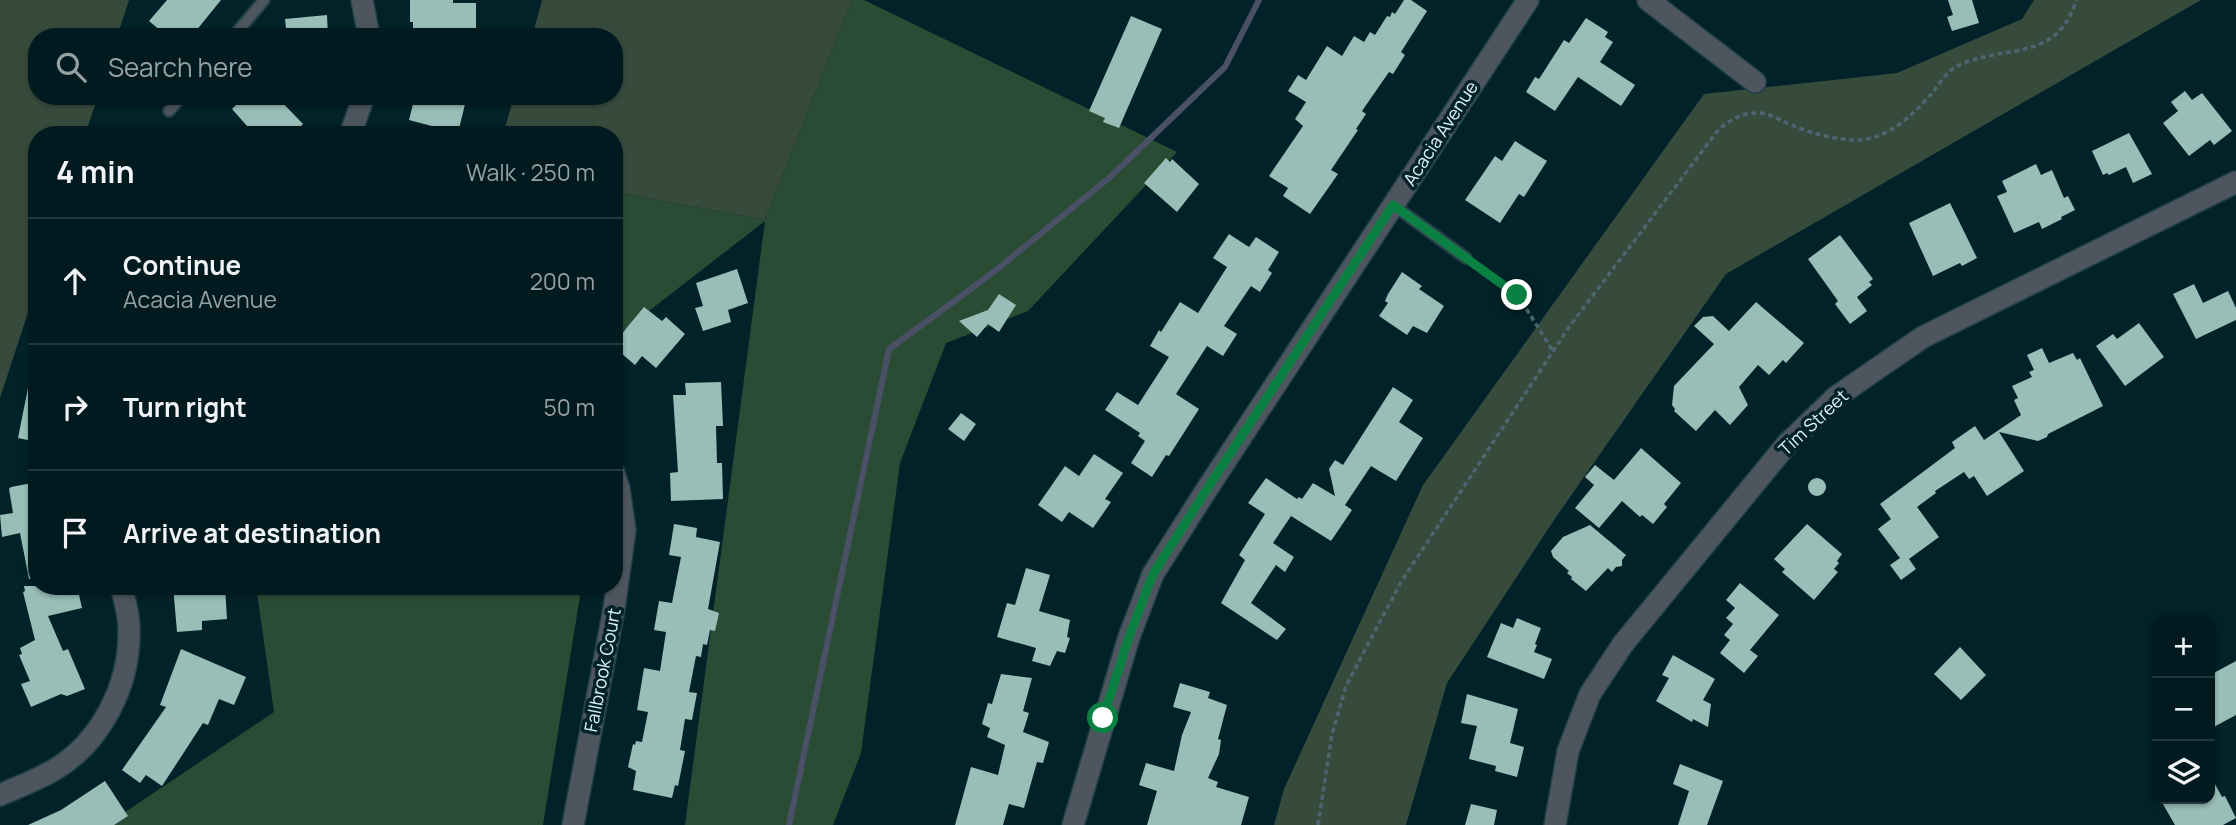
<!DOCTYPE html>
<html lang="en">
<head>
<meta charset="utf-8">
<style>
  body { margin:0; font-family:Manrope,sans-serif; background:#0f272c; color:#f1f3f6 }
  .controls { position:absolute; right:21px; bottom:21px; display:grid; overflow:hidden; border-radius:14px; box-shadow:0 2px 5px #0004 }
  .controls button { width:63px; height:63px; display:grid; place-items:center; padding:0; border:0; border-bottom:2px solid #23383d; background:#011a1f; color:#f1f3f6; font:35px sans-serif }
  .stop { position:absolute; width:21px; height:21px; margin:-16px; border:5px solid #0b8043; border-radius:50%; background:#fff }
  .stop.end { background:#0b8043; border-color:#fff; box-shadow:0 2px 7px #0008 }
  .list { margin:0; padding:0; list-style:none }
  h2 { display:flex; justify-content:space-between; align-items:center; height:91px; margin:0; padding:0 28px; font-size:30px }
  h2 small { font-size:23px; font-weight:400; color:#96a1a4 }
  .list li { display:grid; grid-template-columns:46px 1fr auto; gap:21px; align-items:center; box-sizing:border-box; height:126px; padding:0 28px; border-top:2px solid #23383d }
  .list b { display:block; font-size:26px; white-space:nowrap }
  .list p { margin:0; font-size:23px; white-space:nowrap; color:#96a1a4 }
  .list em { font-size:23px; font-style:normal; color:#96a1a4 }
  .icon { flex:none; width:38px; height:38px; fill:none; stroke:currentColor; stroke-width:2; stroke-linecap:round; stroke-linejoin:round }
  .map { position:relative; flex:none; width:2236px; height:825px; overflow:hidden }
  .search { position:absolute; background:#011a1f; box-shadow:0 2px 5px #0004; left:28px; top:28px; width:595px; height:77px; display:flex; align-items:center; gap:18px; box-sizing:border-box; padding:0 24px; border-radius:28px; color:#96a1a4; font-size:26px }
  .panel { position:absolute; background:#011a1f; box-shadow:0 2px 5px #0004; left:28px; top:126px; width:595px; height:469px; border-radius:28px }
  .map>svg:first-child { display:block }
  .green { fill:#374b3d }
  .forest { fill:#2a4c34 }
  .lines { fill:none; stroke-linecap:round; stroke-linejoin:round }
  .stream { stroke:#4a5166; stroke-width:6 }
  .building { fill:#99bdb7 }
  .service-casing { stroke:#203f46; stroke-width:14 }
  .minor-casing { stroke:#203f46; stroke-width:24 }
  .tertiary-casing { stroke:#203f46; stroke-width:24 }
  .path { stroke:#4b676d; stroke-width:3.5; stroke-dasharray:5 3.5; stroke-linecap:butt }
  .service { stroke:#4d565e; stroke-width:10 }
  .minor { stroke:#4d565e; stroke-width:21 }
  .tertiary { stroke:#4d565e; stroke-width:21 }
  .route { stroke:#0b8043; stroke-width:9 }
  .labels { text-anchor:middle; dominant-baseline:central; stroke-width:7; stroke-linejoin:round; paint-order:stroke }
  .street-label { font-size:18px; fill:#e0f2f6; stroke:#012229 }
</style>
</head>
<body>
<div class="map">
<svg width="2236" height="825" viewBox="0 0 2236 825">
  <rect width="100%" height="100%" fill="#012229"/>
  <path class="green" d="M 0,0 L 129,0 L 117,37 L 37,37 L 37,96 L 98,96 L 85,135 L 37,135 L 37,285 L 0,398 Z
    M 542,0 L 852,0 L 765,220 L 614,192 L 614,135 L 503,135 L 514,96 L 614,96 L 614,37 L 532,37 Z
    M 2034,0 L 2201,0 L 1726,274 L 1556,517 L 1447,683 L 1406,825 L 1274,825 L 1284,789 L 1423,485 L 1704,94 L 1897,73 L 2022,19 Z"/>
  <path class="forest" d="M 852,0 L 864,0 L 1177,152 L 1028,311 L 946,343 L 900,463 L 861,753 L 833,825 L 685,825 L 765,221 L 614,338 L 614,192 L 765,220 Z
    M 256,586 L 564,586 L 580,596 L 543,825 L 106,825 L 274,712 Z"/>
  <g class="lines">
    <path class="stream" d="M 789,825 L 889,349 L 991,274 L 1109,178 L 1225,67 L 1259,0"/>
  </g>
  <path class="building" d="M 167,0 L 221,0 L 191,37 L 168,37 L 149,21 Z
    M 410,0 L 453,0 L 453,3 L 476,3 L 476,37 L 413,37 L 413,22 L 410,22 Z
    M 1404,0 L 1411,0 L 1427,11 L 1401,52 L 1405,55 L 1393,74 L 1389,72 L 1362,111 L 1366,114 L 1356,129 L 1358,130 L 1331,170 L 1338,174 L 1310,214 L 1283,196 L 1288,188 L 1269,176 L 1303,126 L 1295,119 L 1306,102 L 1288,91 L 1298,75 L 1306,80 L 1327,46 L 1342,56 L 1354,36 L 1364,42 L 1370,32 L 1375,35 L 1387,16 L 1390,17 L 1392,12 L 1395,14 Z
    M 1948,0 L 1972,0 L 1979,23 L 1952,31 L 1947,17 L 1953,15 Z
    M 327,15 L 328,37 L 287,37 L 285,19 Z
    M 1131,16 L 1162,29 L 1119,128 L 1103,122 L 1105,118 L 1089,111 Z
    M 1586,18 L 1608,32 L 1605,37 L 1613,42 L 1600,62 L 1635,85 L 1621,106 L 1578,77 L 1555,111 L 1526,92 L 1535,77 L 1539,79 L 1564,40 L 1569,43 Z
    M 2185,91 L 2192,100 L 2202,93 L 2232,131 L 2214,145 L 2210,140 L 2189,156 L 2163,123 L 2178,111 L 2171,102 Z
    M 245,96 L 276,96 L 303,124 L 293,135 L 255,135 L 232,109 Z
    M 415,96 L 467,96 L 458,133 L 409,120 Z
    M 2129,133 L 2152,174 L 2133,183 L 2126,167 L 2109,175 L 2107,173 L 2103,175 L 2092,151 Z
    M 1515,141 L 1547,161 L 1524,197 L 1519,194 L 1500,223 L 1465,200 L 1495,156 L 1502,161 Z
    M 1166,158 L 1170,162 L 1172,159 L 1199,184 L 1177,212 L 1144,183 Z
    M 2036,164 L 2041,175 L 2052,170 L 2064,198 L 2068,196 L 2075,210 L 2061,217 L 2062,219 L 2042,229 L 2039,222 L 2014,233 L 1997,196 L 2007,192 L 2002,181 Z
    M 1950,203 L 1977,258 L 1962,266 L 1960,263 L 1933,276 L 1909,223 Z
    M 1229,234 L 1249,247 L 1256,237 L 1279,252 L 1268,270 L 1272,273 L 1260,292 L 1251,286 L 1224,326 L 1237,334 L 1223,356 L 1207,346 L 1176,394 L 1199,409 L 1169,456 L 1166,455 L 1152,477 L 1131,463 L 1145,441 L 1138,436 L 1140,433 L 1105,410 L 1117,392 L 1138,405 L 1169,357 L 1150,346 L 1159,330 L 1161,332 L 1180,302 L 1198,313 L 1227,267 L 1213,258 Z
    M 1840,235 L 1873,279 L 1869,282 L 1872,285 L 1857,297 L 1867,311 L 1850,324 L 1835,304 L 1838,301 L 1808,259 Z
    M 737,269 L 748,303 L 728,310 L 731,322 L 703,331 L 695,308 L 703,306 L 696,283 Z
    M 1402,272 L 1422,286 L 1419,289 L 1444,306 L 1427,333 L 1413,326 L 1407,335 L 1379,316 L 1388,303 L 1385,301 L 1388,294 Z
    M 2194,284 L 2203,303 L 2228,291 L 2236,308 L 2236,320 L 2196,339 L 2173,294 Z
    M 999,294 L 1016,305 L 999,332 L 988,324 L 977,337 L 959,321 L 988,310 Z
    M 1756,302 L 1804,343 L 1786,363 L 1783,360 L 1769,375 L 1758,365 L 1739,387 L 1748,405 L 1730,425 L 1715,410 L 1696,431 L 1674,411 L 1675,409 L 1672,405 L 1674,386 L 1714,344 L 1694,326 L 1703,317 L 1713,316 L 1729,331 Z
    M 644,307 L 662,321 L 666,317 L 685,334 L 656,368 L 642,356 L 635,365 L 614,347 L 614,343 Z
    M 2139,323 L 2164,357 L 2125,386 L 2096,346 L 2113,334 L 2117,339 Z
    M 2042,348 L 2049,363 L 2073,353 L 2077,360 L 2080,358 L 2103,406 L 2048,434 L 2047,437 L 2038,441 L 1999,432 L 2024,471 L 1987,496 L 1974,476 L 1969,479 L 1964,472 L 1935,491 L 1936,493 L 1917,507 L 1939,537 L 1909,559 L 1916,569 L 1901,580 L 1890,565 L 1900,558 L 1878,529 L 1891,519 L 1880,504 L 1955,448 L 1952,442 L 1975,426 L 1984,440 L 2021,415 L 2014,400 L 2018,398 L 2012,386 L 2032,377 L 2029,372 L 2034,370 L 2027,355 Z
    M 721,382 L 723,426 L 716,426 L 717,463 L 722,463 L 723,499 L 671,501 L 670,473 L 678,472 L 673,395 L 686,395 L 685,383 Z
    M 29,383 L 37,384 L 37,442 L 18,438 Z
    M 1393,387 L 1413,400 L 1399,422 L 1423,438 L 1396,481 L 1371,466 L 1345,505 L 1352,510 L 1331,541 L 1291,516 L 1273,543 L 1294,557 L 1285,572 L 1276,565 L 1251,603 L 1286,629 L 1277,640 L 1221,603 L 1245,560 L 1239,555 L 1265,514 L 1248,503 L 1266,478 L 1297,499 L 1299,497 L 1302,499 L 1313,483 L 1335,496 L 1329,469 L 1335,460 L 1343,465 Z
    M 961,413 L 976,424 L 964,441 L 948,429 Z
    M 1641,448 L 1681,483 L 1664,504 L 1667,507 L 1653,524 L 1642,515 L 1640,517 L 1622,501 L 1599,528 L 1575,508 L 1594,485 L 1585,477 L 1595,465 L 1614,480 Z
    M 1094,454 L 1123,473 L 1105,499 L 1111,502 L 1093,528 L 1069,512 L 1062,522 L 1038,505 L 1065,466 L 1079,476 Z
    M1808 487a9 9 0 1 1 18 0a9 9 0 1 1-18 0Z
    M 37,482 L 37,579 L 29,579 L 20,533 L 2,537 L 0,515 L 13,513 L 9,489 L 11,487 Z
    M 674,524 L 697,528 L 696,537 L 720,542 L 708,609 L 719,613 L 715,631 L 710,630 L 707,645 L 703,644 L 701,657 L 696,656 L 689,692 L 697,693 L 692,720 L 685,719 L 680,750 L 685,751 L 678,786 L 675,785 L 672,798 L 633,790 L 636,771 L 628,767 L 633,744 L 635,745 L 636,741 L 642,742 L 648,712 L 637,710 L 644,668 L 660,671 L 666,632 L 654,630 L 659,601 L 672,603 L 681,557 L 669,555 Z
    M 1807,524 L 1842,554 L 1837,561 L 1839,563 L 1834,569 L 1838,572 L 1814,600 L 1782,572 L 1785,569 L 1774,559 Z
    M 1590,525 L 1626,555 L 1622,560 L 1622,566 L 1616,567 L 1612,572 L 1608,568 L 1586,591 L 1571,579 L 1572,577 L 1567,573 L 1569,571 L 1553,557 L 1551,551 L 1563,537 Z
    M 1026,568 L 1050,575 L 1039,611 L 1070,620 L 1067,637 L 1070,638 L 1065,653 L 1057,651 L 1050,666 L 1032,661 L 1036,648 L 997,637 L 1007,603 L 1015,605 Z
    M 1740,583 L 1779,615 L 1750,650 L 1758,656 L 1744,673 L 1720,653 L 1730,640 L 1724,635 L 1733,624 L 1726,618 L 1735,608 L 1726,600 Z
    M 24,586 L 77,586 L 82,608 L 48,616 L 63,651 L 68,649 L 85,689 L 67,696 L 61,694 L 31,707 L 21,684 L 30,681 L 19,655 L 22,654 L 20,648 L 35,640 L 23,592 L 25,591 Z
    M 173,586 L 225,586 L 227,619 L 202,621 L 202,630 L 177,632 Z
    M 1517,618 L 1541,628 L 1535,644 L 1537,645 L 1534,652 L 1552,659 L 1544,679 L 1487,657 L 1501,623 L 1513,628 Z
    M 1960,647 L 1986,675 L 1961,700 L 1934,674 Z
    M 181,649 L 246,677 L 234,705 L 219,699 L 208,725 L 203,723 L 162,786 L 146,775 L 140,783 L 122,770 L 166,707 L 160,705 Z
    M 1673,655 L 1715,679 L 1703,700 L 1711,704 L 1708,727 L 1693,719 L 1692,722 L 1656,701 L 1669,678 L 1662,675 Z
    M 2236,661 L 2236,715 L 2210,729 L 2210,675 Z
    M 1001,674 L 1032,678 L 1023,711 L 1029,713 L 1023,732 L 1049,742 L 1043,763 L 1037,762 L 1024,808 L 1009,804 L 1003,825 L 955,825 L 971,767 L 998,775 L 1005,745 L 987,737 L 990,728 L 982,724 L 988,703 L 992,704 Z
    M 1180,683 L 1210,692 L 1208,698 L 1227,705 L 1218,739 L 1221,740 L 1219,754 L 1208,778 L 1218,782 L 1216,787 L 1249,797 L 1241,825 L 1147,825 L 1157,791 L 1139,785 L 1146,763 L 1174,771 L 1182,735 L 1191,712 L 1173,707 Z
    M 1467,694 L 1518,709 L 1510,743 L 1524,747 L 1517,777 L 1495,771 L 1496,766 L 1469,759 L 1477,726 L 1461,723 Z
    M 1680,764 L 1723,781 L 1707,825 L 1678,825 L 1689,791 L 1673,784 Z
    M 2210,775 L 2222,797 L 2225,796 L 2236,818 L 2223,825 L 2175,825 L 2160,799 L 2210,799 Z
    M 105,781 L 128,816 L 114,825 L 28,825 L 61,810 Z
    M 1471,804 L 1497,810 L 1494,825 L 1465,825 Z"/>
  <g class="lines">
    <defs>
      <path id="service" d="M 233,37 L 264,0
        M 169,111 L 182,96
        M 1393,205 L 1466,258"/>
      <path id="minor" d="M 362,0 L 369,37
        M 1648,0 L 1755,82
        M 350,135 L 364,96
        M 0,795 C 18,787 37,780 54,770 C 100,743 129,687 129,634 C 130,618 125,602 121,586
        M 573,825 L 614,609 L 625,530 L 619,489 L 614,473
        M 1073,825 L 1129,637 L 1153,574 L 1207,489 L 1528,0"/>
      <path id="tertiary" d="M 1555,825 L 1568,751 L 1590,694 L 1623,644 L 1787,444 L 1836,397 L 1923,337 L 2236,182"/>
    </defs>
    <use href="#service" class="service-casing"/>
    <use href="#minor" class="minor-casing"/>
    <use href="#tertiary" class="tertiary-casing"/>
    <path class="path" d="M 1476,265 L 1517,294 L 1553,351
      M 1318,825 L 1332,734 L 1346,686 L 1401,582 L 1569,327 L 1719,129 C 1731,120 1741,113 1757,113 C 1768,112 1781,121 1792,125 C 1810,133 1833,139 1854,140 C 1887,141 1913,115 1933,92 C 1939,84 1946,73 1954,68 C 1999,42 2057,66 2076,0"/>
    <use href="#service" class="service"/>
    <use href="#minor" class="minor"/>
    <use href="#tertiary" class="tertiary"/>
  </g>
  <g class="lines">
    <path class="route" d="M 1103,718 L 1129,637 L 1153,574 L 1207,489 L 1393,205 L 1517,295"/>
  </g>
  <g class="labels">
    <g class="street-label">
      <text transform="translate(1440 133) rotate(-57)">Acacia Avenue</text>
      <text transform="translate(1813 422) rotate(-43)">Tim Street</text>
      <text transform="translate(602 670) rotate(-79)">Fallbrook Court</text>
    </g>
  </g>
</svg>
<div class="controls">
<button>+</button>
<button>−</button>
<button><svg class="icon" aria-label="layers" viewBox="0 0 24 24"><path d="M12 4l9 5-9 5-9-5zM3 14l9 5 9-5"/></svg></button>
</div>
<div class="stop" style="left:1103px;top:718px"></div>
<div class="stop end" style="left:1517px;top:295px"></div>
<div class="search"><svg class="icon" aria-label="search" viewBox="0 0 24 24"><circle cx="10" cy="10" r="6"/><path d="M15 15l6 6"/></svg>Search here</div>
<section class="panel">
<h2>4 min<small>Walk · 250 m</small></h2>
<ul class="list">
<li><svg class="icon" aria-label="ahead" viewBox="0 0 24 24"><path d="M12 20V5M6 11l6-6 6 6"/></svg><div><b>Continue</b><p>Acacia Avenue</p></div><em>200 m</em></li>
<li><svg class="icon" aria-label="right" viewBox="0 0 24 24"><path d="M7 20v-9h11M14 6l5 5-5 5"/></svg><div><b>Turn right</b></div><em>50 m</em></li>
<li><svg class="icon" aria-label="arrive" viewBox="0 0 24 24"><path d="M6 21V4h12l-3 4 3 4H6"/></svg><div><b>Arrive at destination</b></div></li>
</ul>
</section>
</div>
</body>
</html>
